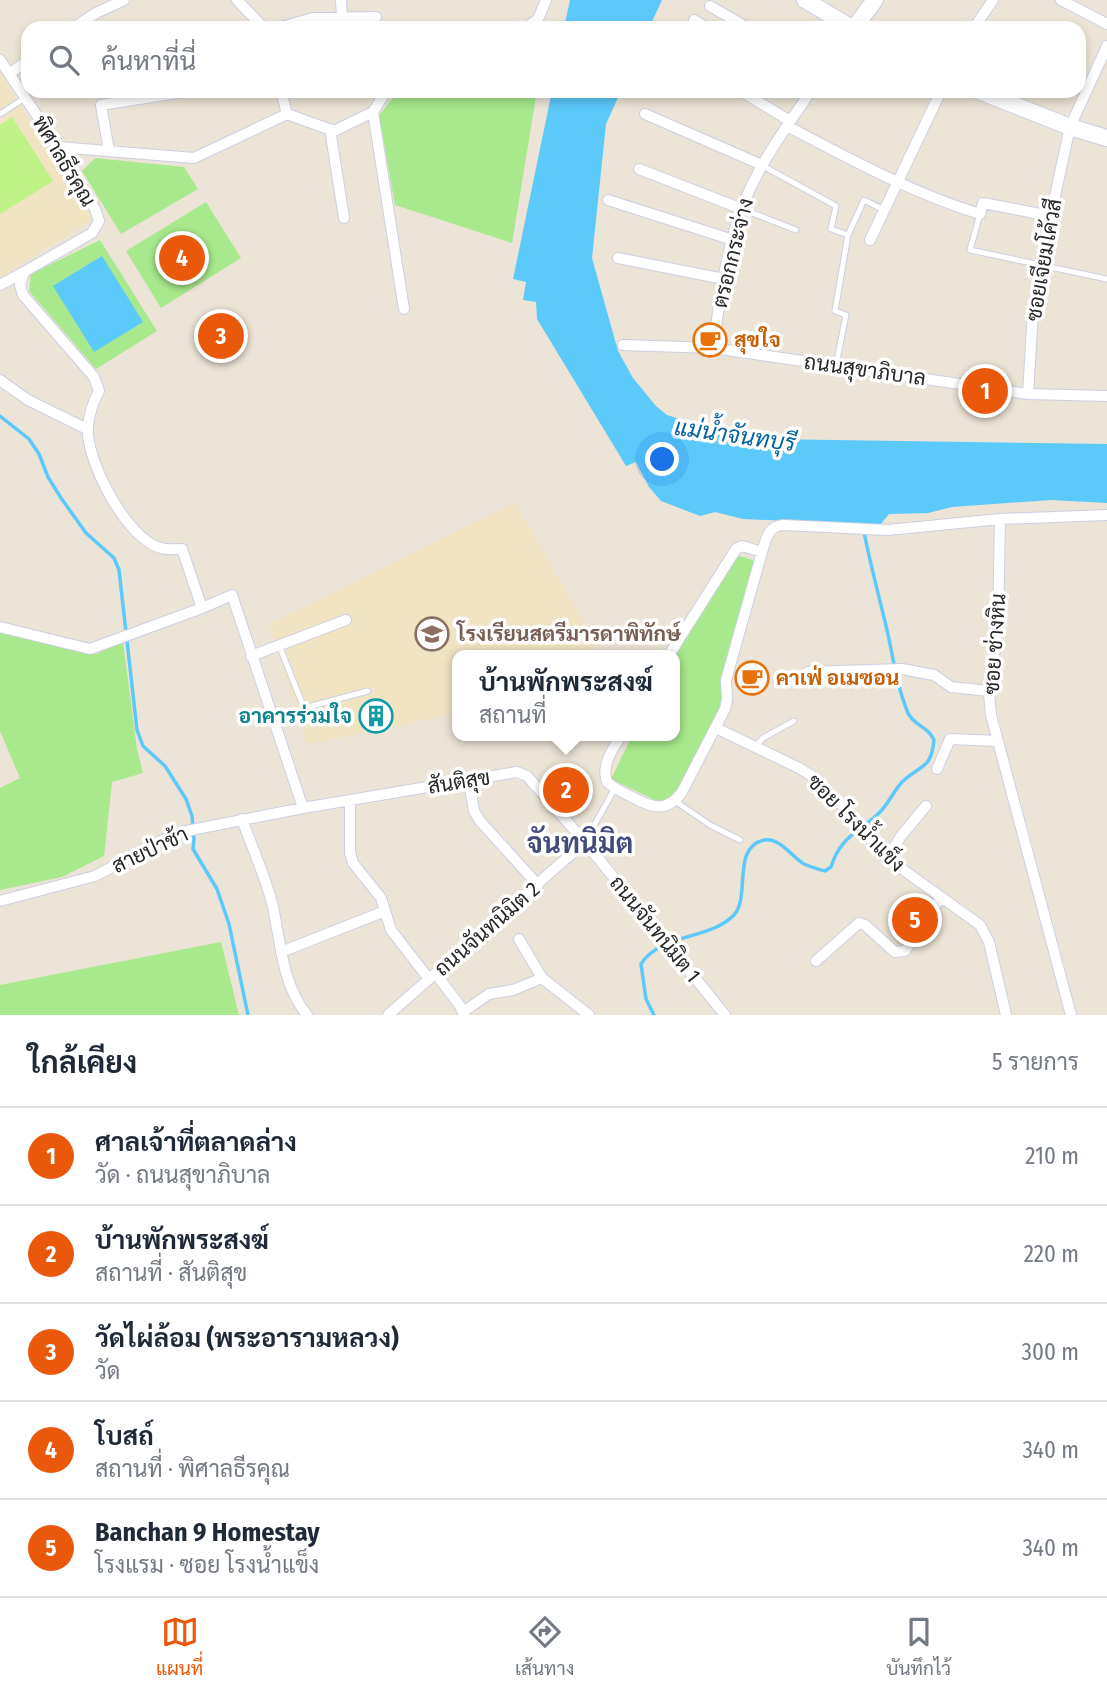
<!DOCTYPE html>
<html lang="th">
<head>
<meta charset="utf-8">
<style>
  body { margin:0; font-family:"Fira Sans Condensed",Sarabun,sans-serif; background:#f6f6f7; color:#1f2937 }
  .you { position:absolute; left:663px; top:460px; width:24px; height:24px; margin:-18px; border:5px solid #fff; border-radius:50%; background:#1a73e8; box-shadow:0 0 0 10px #1a73e833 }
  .badge { display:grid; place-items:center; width:46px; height:46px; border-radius:50%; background:#ea580c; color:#fff; font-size:23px; font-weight:700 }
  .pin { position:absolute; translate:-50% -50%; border:4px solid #fff; box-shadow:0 2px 7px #0006 }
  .popup { position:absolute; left:452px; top:650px; width:228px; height:91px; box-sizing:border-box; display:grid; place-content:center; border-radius:14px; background:#fff; filter:drop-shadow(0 2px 5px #0005); font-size:23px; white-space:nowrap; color:#747a83 }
  .popup b { font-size:26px; color:#1f2937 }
  .popup::after { content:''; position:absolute; left:50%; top:100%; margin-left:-14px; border:14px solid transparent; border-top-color:#fff }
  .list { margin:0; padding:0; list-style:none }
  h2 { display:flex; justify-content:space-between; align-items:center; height:91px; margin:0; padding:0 28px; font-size:30px }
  h2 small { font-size:23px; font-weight:400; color:#747a83 }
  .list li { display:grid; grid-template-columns:46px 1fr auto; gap:21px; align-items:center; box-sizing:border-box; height:98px; padding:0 28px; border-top:2px solid #e0e1e3 }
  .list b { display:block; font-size:26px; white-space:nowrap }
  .list p { margin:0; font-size:23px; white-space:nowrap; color:#747a83 }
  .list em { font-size:23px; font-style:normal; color:#747a83 }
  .icon { flex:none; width:38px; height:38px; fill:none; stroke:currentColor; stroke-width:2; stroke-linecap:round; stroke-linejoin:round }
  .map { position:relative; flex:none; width:1107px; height:1015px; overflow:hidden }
  .search { position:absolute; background:#fff; box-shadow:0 4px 10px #0003; left:21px; right:21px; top:21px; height:77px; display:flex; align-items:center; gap:18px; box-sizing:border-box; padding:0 24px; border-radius:21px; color:#747a83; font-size:26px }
  .sheet { height:581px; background:#fff }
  nav { display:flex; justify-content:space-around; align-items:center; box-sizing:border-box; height:98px; border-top:2px solid #e0e1e3; background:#fff; font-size:19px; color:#747a83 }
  nav a { display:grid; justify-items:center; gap:4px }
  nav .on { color:#ea580c }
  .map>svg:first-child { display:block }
  .education { fill:#f0e4c3 }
  .green { fill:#a7e98c }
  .pitch { fill:#bff286 }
  .water { fill:#5cc9fb }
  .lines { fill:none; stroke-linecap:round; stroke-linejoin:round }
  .stream { stroke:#5cc9fb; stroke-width:3.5 }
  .lane-casing { stroke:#cccfe3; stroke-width:7 }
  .street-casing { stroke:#cccfe3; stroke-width:12 }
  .secondary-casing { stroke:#cccfe3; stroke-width:18 }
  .lane { stroke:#fff; stroke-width:5 }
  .street { stroke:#fff; stroke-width:10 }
  .secondary { stroke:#fff; stroke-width:16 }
  .labels { text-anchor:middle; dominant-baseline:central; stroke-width:7; stroke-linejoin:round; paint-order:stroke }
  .street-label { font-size:21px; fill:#272727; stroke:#fff }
  .food-label { font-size:21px; font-weight:bold; fill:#c56008; stroke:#fff; text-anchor:start }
  .education-label { font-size:21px; font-weight:bold; fill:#785e54; stroke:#fff; text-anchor:start }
  .culture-label { font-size:21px; font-weight:bold; fill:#0d838f; stroke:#fff; text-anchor:end }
  .water-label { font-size:23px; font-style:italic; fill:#0062a2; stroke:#fff }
  .district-label { font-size:28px; font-weight:bold; fill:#434b7c; stroke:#fff }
</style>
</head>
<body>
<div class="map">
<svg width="1107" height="1015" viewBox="0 0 1107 1015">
  <rect width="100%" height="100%" fill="#ece4d6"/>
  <path class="education" d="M 0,73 L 93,219 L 0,278 Z
    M 515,503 L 597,645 L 584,655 L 458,655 L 457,713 L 307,744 L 269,624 Z"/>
  <path class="green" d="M 399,91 L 537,91 L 512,243 L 395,205 L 379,115 Z
    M 95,158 L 184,167 L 198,189 L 121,234 L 82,171 Z
    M 206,202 L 241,258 L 161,308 L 126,251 Z
    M 100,240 L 157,331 L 96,369 L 29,291 L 31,274 Z
    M 736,555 L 756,561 L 721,684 L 723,702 L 678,793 L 661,803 L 611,779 L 632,736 L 674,736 L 674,655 Z
    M 0,633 L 96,654 L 123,642 L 137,749 L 143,773 L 112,782 L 104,856 L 62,877 L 0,890 L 0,788 L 20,778 L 0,731 Z
    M 221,942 L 239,1015 L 0,1015 L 0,985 Z"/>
  <path class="pitch" d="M 12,117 L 53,181 L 0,214 L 0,125 Z"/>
  <path class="water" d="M 570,0 L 662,0 L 649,28 L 564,28 Z
    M 552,91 L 621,91 L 606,124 L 592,258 L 618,351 L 633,378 L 656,406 L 667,415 L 721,432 L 767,439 L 1107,444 L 1107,503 L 1051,500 L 952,507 L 928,513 L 889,514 L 880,525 L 743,519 L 715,512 L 700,516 L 661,501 L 649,487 L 636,462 L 626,466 L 537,319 L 536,302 L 523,300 L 526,282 L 513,279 Z
    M 102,256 L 143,322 L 94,352 L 53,286 Z"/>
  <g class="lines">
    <path class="stream" d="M 0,416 L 29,439 L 39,454 L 48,477 L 61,498 L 86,533 L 114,558 L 119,570 L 137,730 L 143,746 L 165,766 L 186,799 L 192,816 L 194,839 L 193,849 L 217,889 L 229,924 L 248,1015
      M 654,1015 L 646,999 L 641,964 C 661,933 710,940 734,915 C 751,896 731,848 764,840 C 780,837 792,857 804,864 C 810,867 818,869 825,871 L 831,867 C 841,835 859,833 880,812 C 889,803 894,790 903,781 C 921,764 931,770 934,740 C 928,726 914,726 908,713 C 898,689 894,664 889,639 C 881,603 871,568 864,532"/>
    <defs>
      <path id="lane" d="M 0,114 L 25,98
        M 763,166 L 836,206 L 831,229 L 848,235 L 864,200 L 884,210
        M 742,209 L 796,230
        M 980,214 L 970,250 L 1107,279
        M 836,365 L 846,315 L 835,311 L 848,235
        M 279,645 L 304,708 L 368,691
        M 604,655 L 610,655
        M 756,746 L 763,738 L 794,721
        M 675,801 L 710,825 L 740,840
        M 585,842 L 615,788"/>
      <path id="street" d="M 237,0 L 264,28
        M 341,0 L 342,17
        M 1061,0 L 1107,24
        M 710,6 L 748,28
        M 694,20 L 707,28
        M 73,28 L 96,13 L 124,0
        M 278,28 L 313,18 L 376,17
        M 525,28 L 538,19 L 546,0
        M 974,28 L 993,0
        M 0,60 L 58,147 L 95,209 L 99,221 L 92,233 L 24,272 L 20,285 L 23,295 L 94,377 L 99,391 C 93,402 89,414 88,427 C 85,459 127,540 161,548 C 167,550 175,549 182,549 L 202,608 L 232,595 L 303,808
        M 9,74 L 28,60
        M 281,91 L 287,114
        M 741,91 L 790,121
        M 373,112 L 404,309
        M 645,114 L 762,165
        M 787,126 C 850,159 912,193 980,214 L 983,203 L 1051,216
        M 330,129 L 344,218
        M 58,147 L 194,158 L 287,114 L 334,131 L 373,112 L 386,91
        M 109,151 L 101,105 L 190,91
        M 639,169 L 742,209
        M 608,200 L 733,240
        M 870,240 L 941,91
        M 618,258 L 724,279
        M 0,285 L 24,272
        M 623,345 L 713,348 L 1028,394 L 1107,396
        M 713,348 C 720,296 727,239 749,191 C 765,156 789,123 811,91
        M 0,380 L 28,400 L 87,429
        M 1028,394 L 1033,311 L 1040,265 L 1070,127 L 1107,46
        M 1000,519 L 998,626 L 989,693 L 991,715 L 1071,1015
        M 0,627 L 90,649 L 202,608
        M 669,655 L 736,549 L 742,546 L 762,552
        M 251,656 L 346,620
        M 808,672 L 902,669 L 934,675 L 951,687 L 989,691
        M 716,728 L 799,768 L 817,779 L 824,791 L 846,809 L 884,856 L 980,925 L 989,942 L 1006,1015
        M 621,736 C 612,750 601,765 607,782 C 615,789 624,793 632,797 C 652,808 667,813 682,792 L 725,709 L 727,699 L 726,680 L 762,552 C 766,539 768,526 783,525 L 888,530 L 1000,519 L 1107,515
        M 937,769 L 950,739 L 998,741
        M 469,781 L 474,811 L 480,821 L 538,885
        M 350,800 L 350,853 L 353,863 L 381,898 L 391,930 L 429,979
        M 242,819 C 252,848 266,877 273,907 C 281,944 282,984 307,1015
        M 888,858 L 901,836 L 926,806
        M 0,901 L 95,876 L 176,833 L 303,808 L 517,772 L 527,776 L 585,842 L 725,1015
        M 519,939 L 542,978 L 589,1015
        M 281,952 L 385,911
        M 816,961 L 859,923 L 865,925 L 895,952 L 905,951 L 941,897
        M 436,974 L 460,1006 L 464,1015
        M 463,1012 L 489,994 L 513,990 L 542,978
        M 388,1015 L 585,842"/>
      <path id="secondary" d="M 805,0 L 852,28
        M 854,28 L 875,0
        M 979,91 L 1070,127 L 1107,138"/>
    </defs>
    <use href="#lane" class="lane-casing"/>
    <use href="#street" class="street-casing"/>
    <use href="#secondary" class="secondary-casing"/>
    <use href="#lane" class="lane"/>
    <use href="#street" class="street"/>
    <use href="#secondary" class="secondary"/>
  </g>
  <defs>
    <symbol id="cafe-ring" viewBox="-11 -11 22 22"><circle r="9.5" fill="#fff" stroke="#e8710a" stroke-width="1.5"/><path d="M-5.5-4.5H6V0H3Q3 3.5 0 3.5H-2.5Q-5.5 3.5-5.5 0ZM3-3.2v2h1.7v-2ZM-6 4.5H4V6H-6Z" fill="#e8710a"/></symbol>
    <symbol id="school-ring" viewBox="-11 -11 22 22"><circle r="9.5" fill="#fff" stroke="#8d6e63" stroke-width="1.5"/><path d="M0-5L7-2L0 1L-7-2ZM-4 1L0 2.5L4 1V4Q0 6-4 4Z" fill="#8d6e63"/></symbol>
    <symbol id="building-ring" viewBox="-11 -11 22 22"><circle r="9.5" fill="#fff" stroke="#0f9aa8" stroke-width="1.5"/><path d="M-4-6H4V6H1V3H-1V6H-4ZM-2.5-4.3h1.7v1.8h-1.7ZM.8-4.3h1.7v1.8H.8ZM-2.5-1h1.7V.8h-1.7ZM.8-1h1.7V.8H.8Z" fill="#0f9aa8"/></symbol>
  </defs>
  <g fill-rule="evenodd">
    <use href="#cafe-ring" x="691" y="321" width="38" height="38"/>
    <use href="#school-ring" x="413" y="615" width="38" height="38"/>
    <use href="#cafe-ring" x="733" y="659" width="38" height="38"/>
    <use href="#building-ring" x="357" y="697" width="38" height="38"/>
  </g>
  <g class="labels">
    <g class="street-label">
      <text transform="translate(64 161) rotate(59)">พิศาลธีรคุณ</text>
      <text transform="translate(733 253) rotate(-76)">ตรอกกระจ่าง</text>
      <text transform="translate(1044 260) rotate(-80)">ซอยเจียมโค้วสี</text>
      <text transform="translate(865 370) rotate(8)">ถนนสุขาภิบาล</text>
      <text transform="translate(995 644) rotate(-86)">ซอย ช่างหิน</text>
      <text transform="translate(459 782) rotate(-9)">สันติสุข</text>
      <text transform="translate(856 823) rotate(45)">ซอย โรงน้ำแข็ง</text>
      <text transform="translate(150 850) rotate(-25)">สายป่าช้า</text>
      <text transform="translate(487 929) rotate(-41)">ถนนจันทนิมิต 2</text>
      <text transform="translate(655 929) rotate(51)">ถนนจันทนิมิต 1</text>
    </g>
    <g class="food-label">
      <text x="734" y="340">สุขใจ</text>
      <text x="776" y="678">คาเฟ่ อเมซอน</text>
    </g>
    <g class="education-label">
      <text x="457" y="634">โรงเรียนสตรีมารดาพิทักษ์</text>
    </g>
    <g class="culture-label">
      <text x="352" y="716">อาคารร่วมใจ</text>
    </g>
    <g class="water-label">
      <text transform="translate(735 435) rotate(8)">แม่น้ำจันทบุรี</text>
    </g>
    <g class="district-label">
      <text x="580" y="843">จันทนิมิต</text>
    </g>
  </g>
</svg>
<div class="you"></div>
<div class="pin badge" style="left:985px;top:391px">1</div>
<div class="pin badge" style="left:566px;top:790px">2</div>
<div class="popup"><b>บ้านพักพระสงฆ์</b>สถานที่</div>
<div class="pin badge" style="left:221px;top:336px">3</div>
<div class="pin badge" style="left:182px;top:258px">4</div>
<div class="pin badge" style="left:915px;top:920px">5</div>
<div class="search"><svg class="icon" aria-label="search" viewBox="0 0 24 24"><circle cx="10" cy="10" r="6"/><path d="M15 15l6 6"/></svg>ค้นหาที่นี่</div>
</div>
<section class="sheet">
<h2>ใกล้เคียง<small>5 รายการ</small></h2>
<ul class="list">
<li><span class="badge">1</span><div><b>ศาลเจ้าที่ตลาดล่าง</b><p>วัด · ถนนสุขาภิบาล</p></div><em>210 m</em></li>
<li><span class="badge">2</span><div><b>บ้านพักพระสงฆ์</b><p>สถานที่ · สันติสุข</p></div><em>220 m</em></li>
<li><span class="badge">3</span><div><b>วัดไผ่ล้อม (พระอารามหลวง)</b><p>วัด</p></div><em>300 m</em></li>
<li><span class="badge">4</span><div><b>โบสถ์</b><p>สถานที่ · พิศาลธีรคุณ</p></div><em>340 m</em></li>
<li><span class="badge">5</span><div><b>Banchan 9 Homestay</b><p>โรงแรม · ซอย โรงน้ำแข็ง</p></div><em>340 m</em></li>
</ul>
</section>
<nav>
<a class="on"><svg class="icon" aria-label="map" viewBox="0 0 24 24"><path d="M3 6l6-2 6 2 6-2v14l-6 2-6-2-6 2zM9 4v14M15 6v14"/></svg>แผนที่</a>
<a><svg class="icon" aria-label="directions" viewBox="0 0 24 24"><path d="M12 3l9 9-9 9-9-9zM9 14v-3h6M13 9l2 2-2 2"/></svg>เส้นทาง</a>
<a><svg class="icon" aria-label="saved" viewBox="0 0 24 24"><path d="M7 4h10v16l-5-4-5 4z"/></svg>บันทึกไว้</a>
</nav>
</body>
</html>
